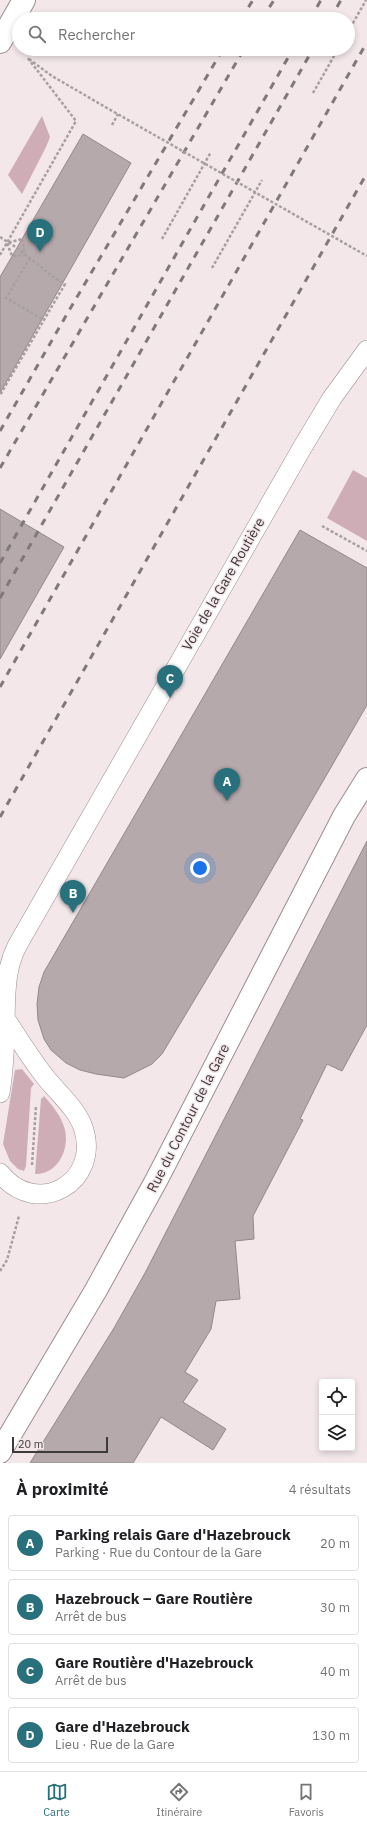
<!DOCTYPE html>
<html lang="fr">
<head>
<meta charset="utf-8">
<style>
  body { margin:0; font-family:"IBM Plex Sans",sans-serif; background:#f6f6f6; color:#202124 }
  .controls { position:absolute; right:12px; bottom:12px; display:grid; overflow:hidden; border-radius:4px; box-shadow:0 2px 6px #0003 }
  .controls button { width:36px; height:36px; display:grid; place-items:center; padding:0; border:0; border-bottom:1px solid #e0e0e0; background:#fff; color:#202124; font:20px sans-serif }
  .scale { position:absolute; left:12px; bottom:10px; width:96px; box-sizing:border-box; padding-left:4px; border:2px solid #3e393a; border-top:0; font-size:11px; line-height:14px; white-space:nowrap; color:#3e393a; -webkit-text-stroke:3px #f3e7ea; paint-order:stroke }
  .you { position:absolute; left:200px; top:868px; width:14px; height:14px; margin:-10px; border:3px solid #fff; border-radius:50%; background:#1a73e8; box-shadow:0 0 0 6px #1a73e833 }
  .badge { display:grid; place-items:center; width:26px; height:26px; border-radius:50%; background:#28707b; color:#fff; font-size:13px; font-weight:700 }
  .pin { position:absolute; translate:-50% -33px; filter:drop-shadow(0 1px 2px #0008) }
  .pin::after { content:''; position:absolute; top:21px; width:14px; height:12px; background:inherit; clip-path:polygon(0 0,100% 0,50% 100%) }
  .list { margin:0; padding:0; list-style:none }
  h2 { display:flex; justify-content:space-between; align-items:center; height:52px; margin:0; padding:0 16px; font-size:17px }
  h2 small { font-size:13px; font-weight:400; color:#757577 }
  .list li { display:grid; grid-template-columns:26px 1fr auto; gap:12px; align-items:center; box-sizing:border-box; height:56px; margin:0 8px 8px; padding:0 8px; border:1px solid #e0e0e0; border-radius:4px }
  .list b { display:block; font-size:15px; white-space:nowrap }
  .list p { margin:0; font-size:13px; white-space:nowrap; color:#757577 }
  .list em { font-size:13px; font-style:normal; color:#757577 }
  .icon { flex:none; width:22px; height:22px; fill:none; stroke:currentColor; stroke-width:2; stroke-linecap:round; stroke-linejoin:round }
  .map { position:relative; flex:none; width:367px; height:1463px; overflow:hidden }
  .search { position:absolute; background:#fff; box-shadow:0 2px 6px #0003; left:12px; right:12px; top:12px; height:44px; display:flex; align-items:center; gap:10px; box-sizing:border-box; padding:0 14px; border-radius:22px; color:#757577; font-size:15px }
  .sheet { height:308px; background:#fff }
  nav { display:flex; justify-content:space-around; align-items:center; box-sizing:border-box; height:56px; border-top:1px solid #e0e0e0; background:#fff; font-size:11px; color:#757577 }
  nav a { display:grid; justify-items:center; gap:2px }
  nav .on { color:#28707b }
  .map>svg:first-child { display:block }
  .green { fill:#ceadb6 }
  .building { fill:#b5a9ac; stroke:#93888b }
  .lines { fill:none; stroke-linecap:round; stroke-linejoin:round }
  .lane-casing { stroke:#9a8e92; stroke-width:20 }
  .street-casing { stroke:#9a8e92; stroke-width:24 }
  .secondary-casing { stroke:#9a8e92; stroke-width:24 }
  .path { stroke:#a89fa1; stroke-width:2.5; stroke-dasharray:3 2; stroke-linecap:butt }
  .lane { stroke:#fff; stroke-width:19 }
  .street { stroke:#fff; stroke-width:22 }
  .secondary { stroke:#fff; stroke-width:22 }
  .rail { stroke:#80787a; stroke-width:3; stroke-dasharray:7 7; stroke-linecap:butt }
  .path-bridge { stroke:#a89fa1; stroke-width:2.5; stroke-dasharray:3 2; stroke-linecap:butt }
  .labels { text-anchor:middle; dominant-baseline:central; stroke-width:3; stroke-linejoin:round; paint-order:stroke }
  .street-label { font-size:14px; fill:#3e393a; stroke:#f3e7ea }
</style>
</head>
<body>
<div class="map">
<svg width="367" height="1463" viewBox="0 0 367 1463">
  <rect width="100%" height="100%" fill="#f3e7ea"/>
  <path class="green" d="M 42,116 L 50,137 L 46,147 L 22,194 L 8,175 Z
    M 353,470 L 367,478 L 367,541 L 327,518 Z
    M 22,1069 L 34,1084 L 31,1088 L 26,1166 L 24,1171 L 18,1169 L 10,1161 L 3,1144 L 15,1070 Z
    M 44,1096 C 51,1104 59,1113 63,1124 C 72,1144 60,1175 35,1174 L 41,1099 Z"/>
  <path class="building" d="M 83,134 L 131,163 L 0,393 L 0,277 Z
    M 0,509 L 64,547 L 0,659 Z
    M 300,530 L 367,568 L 367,705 L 256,897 L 162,1054 L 152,1064 L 124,1078 L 96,1074 L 80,1070 L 66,1063 L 51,1050 L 44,1039 L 38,1020 L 37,1004 L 39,987 L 44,972 Z
    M 367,841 L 367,1025 L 342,1071 L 327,1064 L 300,1119 L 303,1120 L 253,1216 L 254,1239 L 235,1241 L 240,1299 L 216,1301 L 211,1329 L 185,1372 L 198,1380 L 183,1402 L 226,1429 L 213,1450 L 161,1417 L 133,1463 L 30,1463 L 114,1328 L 145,1273 Z"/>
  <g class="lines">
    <defs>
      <path id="lane" d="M 0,1093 C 4,1069 5,1044 5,1019 C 6,992 5,970 17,946 L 302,448 L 332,398 L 367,350
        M 0,1173 C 36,1219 102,1183 83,1127 C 76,1108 59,1094 46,1078 C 31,1059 18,1038 5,1018"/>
      <path id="street" d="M 0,1452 L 96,1290 L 157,1179 L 344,816 L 367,779"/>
      <path id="secondary" d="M 0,42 L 24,0"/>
    </defs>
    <use href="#lane" class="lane-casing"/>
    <use href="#street" class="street-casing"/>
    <use href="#secondary" class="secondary-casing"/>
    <path class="path" d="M 348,32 L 366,0
      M 29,59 L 52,76 L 114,112
      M 313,93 L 338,49
      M 112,125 L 118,114
      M 0,237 L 17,248 L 52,276 L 65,284 L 0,395
      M 22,239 L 25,255 L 12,256 L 7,243 Z
      M 162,239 L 211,152
      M 0,255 L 76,121 L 27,57
      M 30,258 L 6,298 L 44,320
      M 212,268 L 262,180
      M 322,526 L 367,551
      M 32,1165 L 36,1106
      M 0,1271 L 7,1260 L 19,1216"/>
    <use href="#lane" class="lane"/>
    <use href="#street" class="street"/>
    <use href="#secondary" class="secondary"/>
    <path class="rail" d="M 241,19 L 253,0
      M 262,19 L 274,0
      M 310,19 L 321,0
      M 330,19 L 341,0
      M 0,431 L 67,314 L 223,49
      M 0,468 L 244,49
      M 0,563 L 293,49
      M 0,598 L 313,49
      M 0,687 L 367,42
      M 0,817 L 367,173"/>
    <path class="path-bridge" d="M 114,112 L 367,256"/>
  </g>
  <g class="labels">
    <g class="street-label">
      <text transform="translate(223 584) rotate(-60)">Voie de la Gare Routière</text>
      <text transform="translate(188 1118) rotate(-63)">Rue du Contour de la Gare</text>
    </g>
  </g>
</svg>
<div class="controls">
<button><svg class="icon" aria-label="locate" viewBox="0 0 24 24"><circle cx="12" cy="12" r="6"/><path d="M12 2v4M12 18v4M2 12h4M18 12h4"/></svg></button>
<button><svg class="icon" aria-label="layers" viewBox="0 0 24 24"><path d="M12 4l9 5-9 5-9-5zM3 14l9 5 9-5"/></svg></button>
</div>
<div class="scale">20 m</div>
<div class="you"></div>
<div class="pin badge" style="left:227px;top:801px">A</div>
<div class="pin badge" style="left:73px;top:913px">B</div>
<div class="pin badge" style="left:170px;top:698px">C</div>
<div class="pin badge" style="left:40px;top:252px">D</div>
<div class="search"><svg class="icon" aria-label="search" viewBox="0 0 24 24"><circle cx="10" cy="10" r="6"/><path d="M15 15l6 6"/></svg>Rechercher</div>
</div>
<section class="sheet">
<h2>À proximité<small>4 résultats</small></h2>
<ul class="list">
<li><span class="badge">A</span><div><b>Parking relais Gare d'Hazebrouck</b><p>Parking · Rue du Contour de la Gare</p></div><em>20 m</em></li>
<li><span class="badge">B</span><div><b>Hazebrouck – Gare Routière</b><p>Arrêt de bus</p></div><em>30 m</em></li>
<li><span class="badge">C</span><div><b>Gare Routière d'Hazebrouck</b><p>Arrêt de bus</p></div><em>40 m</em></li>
<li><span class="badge">D</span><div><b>Gare d'Hazebrouck</b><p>Lieu · Rue de la Gare</p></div><em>130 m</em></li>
</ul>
</section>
<nav>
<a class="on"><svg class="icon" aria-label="map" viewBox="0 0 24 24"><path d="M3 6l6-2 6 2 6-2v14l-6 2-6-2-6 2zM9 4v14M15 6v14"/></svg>Carte</a>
<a><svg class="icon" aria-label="directions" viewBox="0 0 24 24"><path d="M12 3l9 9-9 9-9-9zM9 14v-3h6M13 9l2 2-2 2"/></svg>Itinéraire</a>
<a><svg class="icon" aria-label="saved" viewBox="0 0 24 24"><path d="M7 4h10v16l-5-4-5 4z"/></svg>Favoris</a>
</nav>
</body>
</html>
